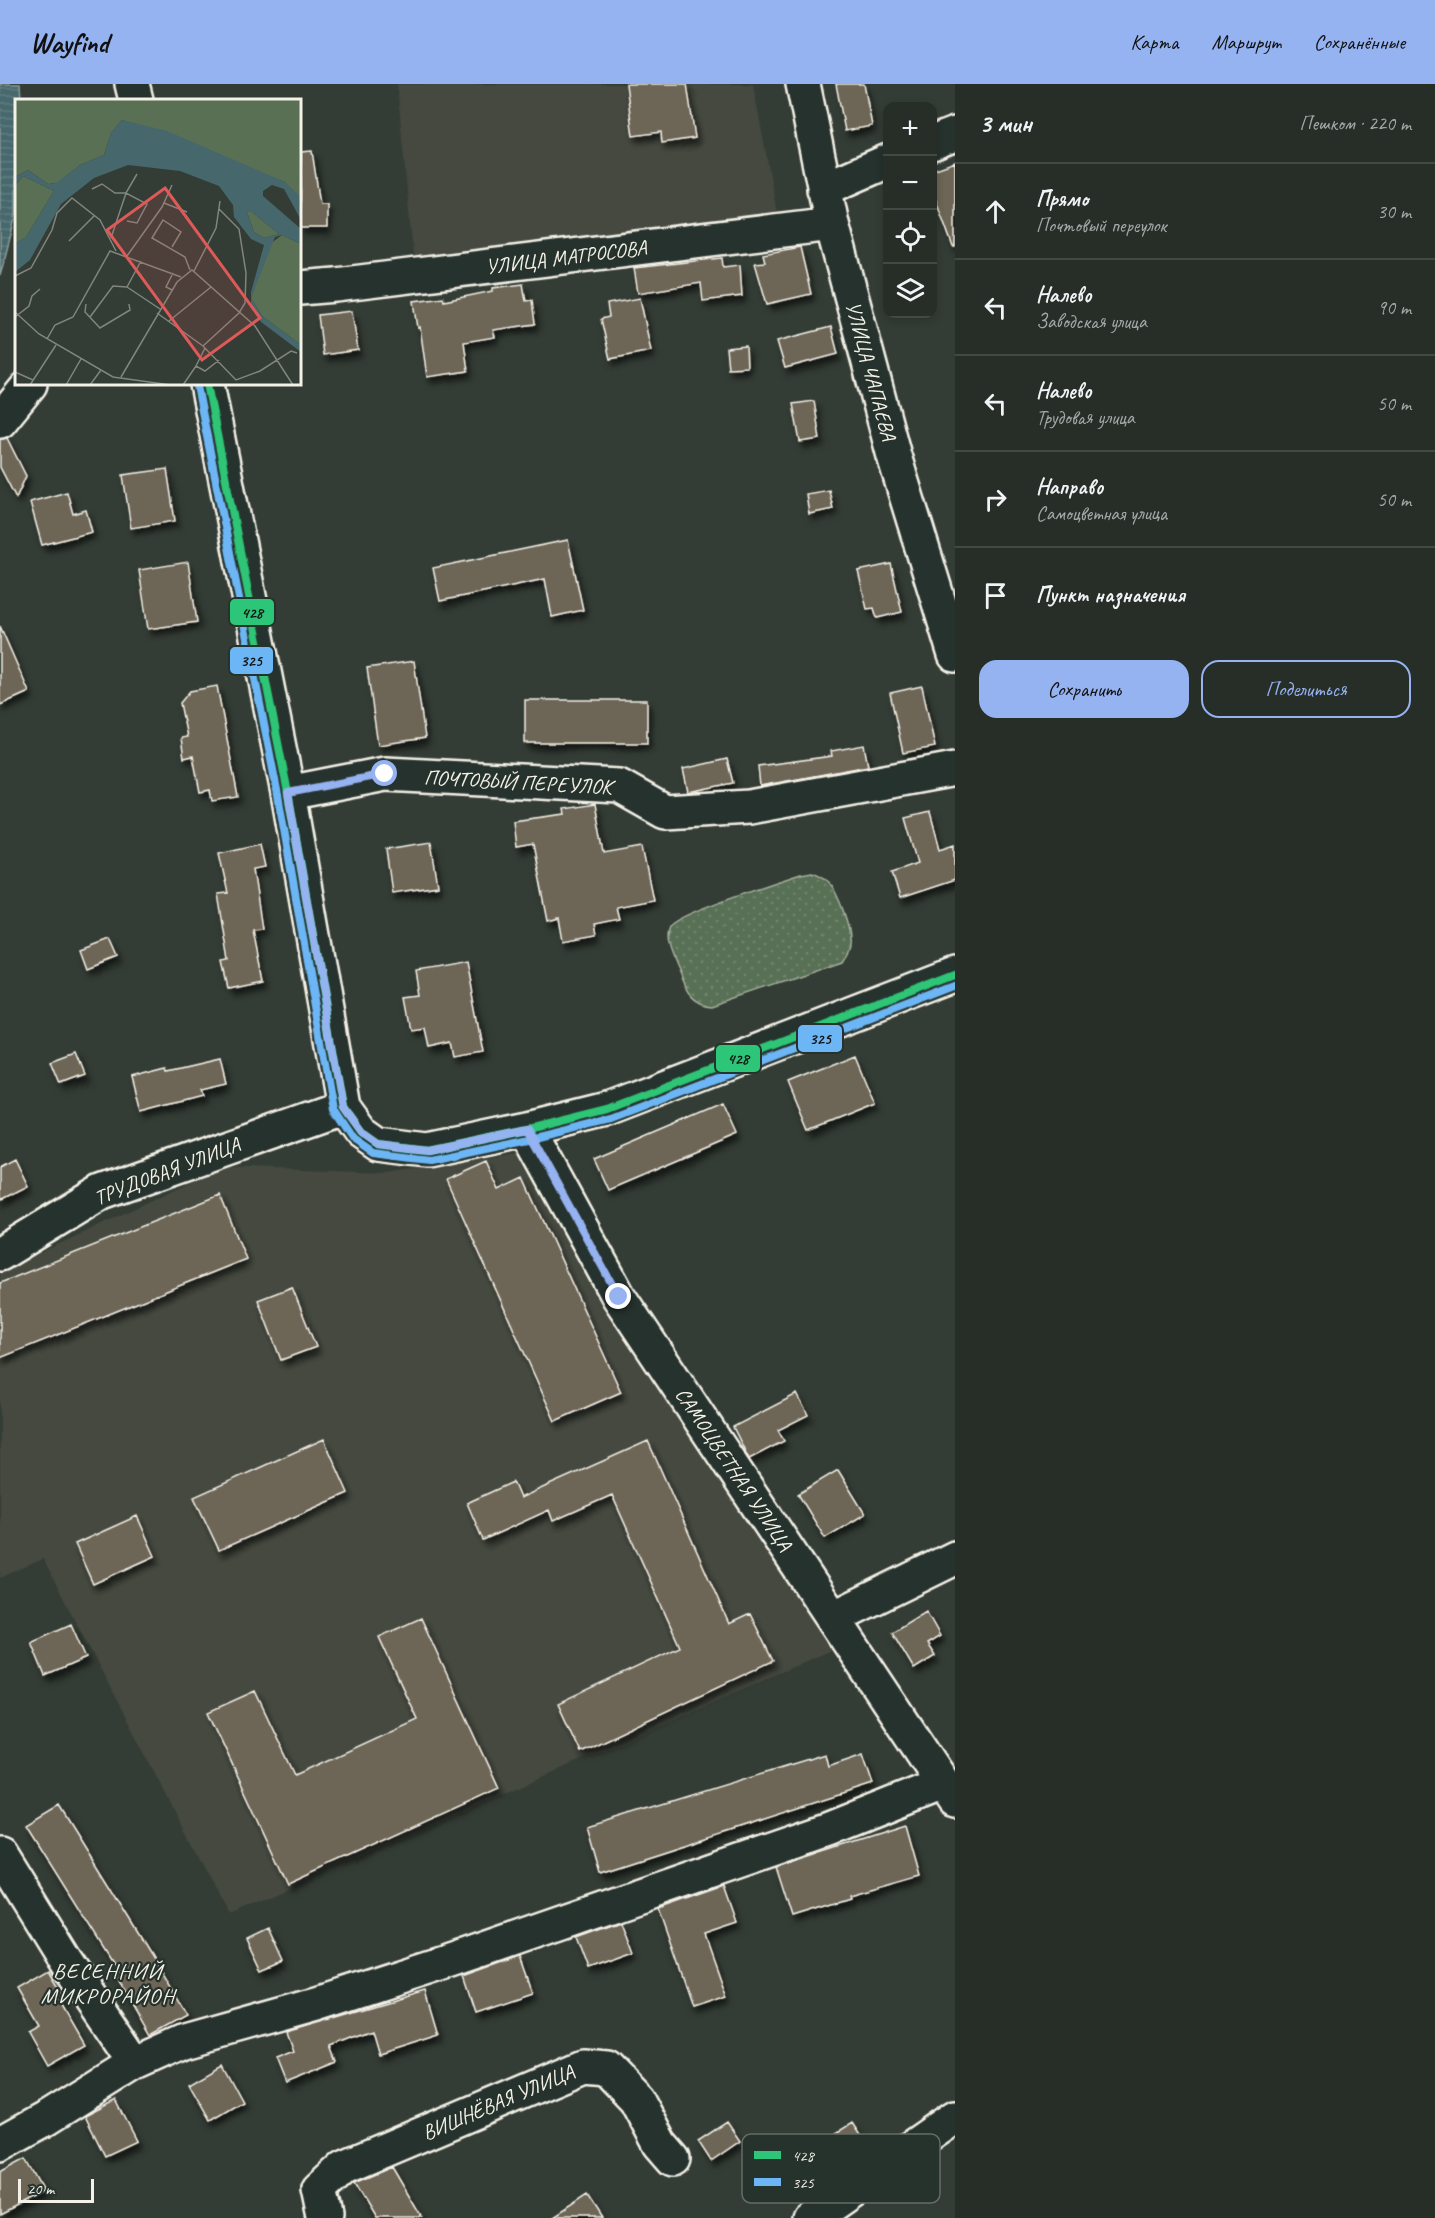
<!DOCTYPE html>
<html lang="ru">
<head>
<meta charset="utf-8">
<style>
  body { margin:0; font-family:Caveat,sans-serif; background:#333a34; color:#f1f3f6 }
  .controls { position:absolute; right:18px; top:18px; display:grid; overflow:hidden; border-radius:12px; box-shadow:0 3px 9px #0003 }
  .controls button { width:54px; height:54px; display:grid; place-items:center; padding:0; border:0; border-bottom:2px solid #434a45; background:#272e28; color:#f1f3f6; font:30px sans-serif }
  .scale { position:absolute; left:18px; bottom:15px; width:76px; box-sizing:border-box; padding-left:6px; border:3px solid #f4f1e8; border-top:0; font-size:16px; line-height:21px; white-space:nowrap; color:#f4f1e8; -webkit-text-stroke:4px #26332d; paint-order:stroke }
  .stop { position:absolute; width:18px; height:18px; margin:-14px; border:4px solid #95b2f1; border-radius:50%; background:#fff }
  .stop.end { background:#95b2f1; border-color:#fff; box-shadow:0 2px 6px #0008 }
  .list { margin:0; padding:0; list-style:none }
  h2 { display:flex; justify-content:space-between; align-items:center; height:78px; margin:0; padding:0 24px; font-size:26px }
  h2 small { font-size:20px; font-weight:400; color:#a4a8a8 }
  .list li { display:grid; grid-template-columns:39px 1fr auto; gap:18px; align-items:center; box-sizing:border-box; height:96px; padding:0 24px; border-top:2px solid #434a45 }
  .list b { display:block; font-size:22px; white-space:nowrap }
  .list p { margin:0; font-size:20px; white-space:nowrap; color:#a4a8a8 }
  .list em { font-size:20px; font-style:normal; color:#a4a8a8 }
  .actions { display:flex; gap:12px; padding:18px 24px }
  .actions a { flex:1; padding:14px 0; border:2px solid #95b2f1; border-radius:18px; text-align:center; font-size:21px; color:#95b2f1 }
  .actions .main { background:#95b2f1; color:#111 }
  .icon { flex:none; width:33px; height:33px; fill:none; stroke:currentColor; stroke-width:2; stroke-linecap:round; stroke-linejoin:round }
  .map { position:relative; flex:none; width:955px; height:2134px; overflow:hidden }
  header { display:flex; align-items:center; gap:36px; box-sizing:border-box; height:84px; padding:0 30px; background:#95b2f1; color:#111 }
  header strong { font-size:28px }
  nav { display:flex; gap:33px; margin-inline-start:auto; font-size:21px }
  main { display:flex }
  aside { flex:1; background:#272e28 }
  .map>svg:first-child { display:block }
  .built { fill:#45493f }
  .grass { fill:url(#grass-dots); stroke:#a6b09e; stroke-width:1.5 }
  .water { fill:url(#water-rules); stroke:#8c9e9e; stroke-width:1.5 }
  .building { fill:#6d6555; stroke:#f4f1e8; stroke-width:1.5; filter:url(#shadow) }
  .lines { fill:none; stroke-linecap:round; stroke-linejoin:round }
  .minor-casing { stroke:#f4f1e8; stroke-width:38 }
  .minor { stroke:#26332d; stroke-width:33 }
  .bus-1-casing { stroke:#26332d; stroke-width:12 }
  .bus-2-casing { stroke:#26332d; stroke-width:12 }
  .bus-1 { stroke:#2dc577; stroke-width:8 }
  .bus-2 { stroke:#6db6f5; stroke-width:8 }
  .route { stroke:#95b2f1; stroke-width:8 }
  .labels { text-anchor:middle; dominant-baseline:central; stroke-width:4.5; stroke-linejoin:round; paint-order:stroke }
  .street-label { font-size:21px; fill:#f4f1e8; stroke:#26332d }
  .neighbourhood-label { font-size:22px; letter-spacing:1.5px; fill:#f4f1e8; stroke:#26332d }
  .inset-road { fill:none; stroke:#81857d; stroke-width:1.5 }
  .view { fill:#de5a58; fill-opacity:0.15; stroke:#de5a58; stroke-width:3 }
  .inset-edge { fill:none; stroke:#f4f1e8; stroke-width:3 }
  .key { fill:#26332d; stroke:#646c65; stroke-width:1.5 }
  .key-label { font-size:16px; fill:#f4f1e8 }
  .line-badge { stroke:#26332d; stroke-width:2 }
  .pale-badge-label { font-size:16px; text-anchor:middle; font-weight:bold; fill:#111 }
</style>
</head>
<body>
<header>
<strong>Wayfind</strong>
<nav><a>Карта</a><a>Маршрут</a><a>Сохранённые</a></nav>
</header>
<main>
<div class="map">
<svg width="955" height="2134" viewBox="0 0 955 2134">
  <defs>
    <pattern id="grass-dots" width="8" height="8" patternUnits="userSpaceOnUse" patternTransform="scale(1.5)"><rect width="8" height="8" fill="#597055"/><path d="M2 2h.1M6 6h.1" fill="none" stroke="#71856d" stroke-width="1.8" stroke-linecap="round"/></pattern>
    <pattern id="water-rules" width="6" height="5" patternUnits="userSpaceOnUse" patternTransform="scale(1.5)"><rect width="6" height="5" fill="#46676c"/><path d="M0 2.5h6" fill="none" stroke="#617d81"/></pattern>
    <filter id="shadow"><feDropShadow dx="3.5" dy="6" stdDeviation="3" flood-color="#0009"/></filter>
  </defs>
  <rect width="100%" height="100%" fill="#343d35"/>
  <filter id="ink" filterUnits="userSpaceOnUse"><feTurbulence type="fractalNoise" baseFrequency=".0167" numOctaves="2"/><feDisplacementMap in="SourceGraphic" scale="12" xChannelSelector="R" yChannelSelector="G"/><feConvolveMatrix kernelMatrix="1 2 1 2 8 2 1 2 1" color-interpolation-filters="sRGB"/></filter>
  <g filter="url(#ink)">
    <path class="built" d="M 397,0 L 753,0 L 778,134 L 414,181 Z
      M 518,1069 L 831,1566 L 229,1831 L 43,1475 L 0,1494 L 0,1188 L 222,1083 L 388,1089 Z"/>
    <path class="grass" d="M 812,788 C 818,790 824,793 828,797 C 838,808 852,846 850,860 C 849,866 846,871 842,877 L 712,921 C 694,920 686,908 680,892 C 675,879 662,857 669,843 C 676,829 780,797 801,790 Z"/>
    <path class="water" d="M 0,0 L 20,0 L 21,16 L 16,16 L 16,131 L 0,192 Z"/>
    <path class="building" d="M 626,0 L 687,0 L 695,54 L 662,59 L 661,48 L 633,52 Z
      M 836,0 L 864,0 L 872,42 L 845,47 Z
      M 312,67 L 320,120 L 327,120 L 327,144 L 300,144 L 301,68 Z
      M 955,78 L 955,163 L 953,163 L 933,108 L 933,86 Z
      M 800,163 L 811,210 L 767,220 L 755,179 L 765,178 L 763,170 Z
      M 722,174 L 723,183 L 740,181 L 742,212 L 703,217 L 701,199 L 638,209 L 634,184 Z
      M 523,200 L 526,217 L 532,216 L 535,240 L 493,246 L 495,253 L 464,258 L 468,287 L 427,293 L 420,243 L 418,244 L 414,217 L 443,213 L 444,217 L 493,207 L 493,204 Z
      M 640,214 L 651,267 L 610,275 L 601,235 L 609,233 L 607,220 Z
      M 352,227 L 358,266 L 323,271 L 318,231 Z
      M 831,243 L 838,270 L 785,284 L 777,257 Z
      M 746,262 L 747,283 L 728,284 L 726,264 Z
      M 814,317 L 820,355 L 800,358 L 793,320 Z
      M 7,354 L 26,392 L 16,414 L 0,383 L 0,355 Z
      M 167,385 L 175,437 L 131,444 L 123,391 Z
      M 829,406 L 833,425 L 809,430 L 806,410 Z
      M 67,408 L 73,430 L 86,426 L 92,448 L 42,461 L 30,418 Z
      M 568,456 L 583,526 L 552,533 L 545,495 L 440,517 L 433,484 Z
      M 188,478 L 197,538 L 148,545 L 139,486 Z
      M 891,480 L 902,528 L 877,534 L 874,524 L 867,525 L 858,487 Z
      M 0,542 L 29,608 L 0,621 Z
      M 414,577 L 425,654 L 378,661 L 367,584 Z
      M 217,602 L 238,713 L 212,717 L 210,706 L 200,708 L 193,672 L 184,674 L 181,654 L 187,653 L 180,619 L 190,607 Z
      M 922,602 L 935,663 L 903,669 L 890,609 Z
      M 525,616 L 647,616 L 647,659 L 525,659 Z
      M 864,661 L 868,682 L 760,702 L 758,682 L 832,672 L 831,667 Z
      M 727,675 L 733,699 L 688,708 L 683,685 Z
      M 595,720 L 604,770 L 642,763 L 653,816 L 616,823 L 619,835 L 594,840 L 596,851 L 563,857 L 559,834 L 548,837 L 533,760 L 516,763 L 513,737 L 565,730 L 564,725 Z
      M 930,728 L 940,765 L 955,760 L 955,796 L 900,814 L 892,788 L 918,779 L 905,734 Z
      M 431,758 L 438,802 L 392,809 L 386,765 Z
      M 260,760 L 265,783 L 253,785 L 262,845 L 253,846 L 263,897 L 229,904 L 223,878 L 229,877 L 218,810 L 228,809 L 219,769 Z
      M 110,855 L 118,873 L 88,885 L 81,866 Z
      M 466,878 L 483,968 L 455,973 L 452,959 L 429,964 L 425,943 L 411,945 L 405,913 L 420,911 L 416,887 Z
      M 76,970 L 85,992 L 61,1001 L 52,979 Z
      M 855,971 L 875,1019 L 808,1046 L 788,998 Z
      M 220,975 L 226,1000 L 200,1006 L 202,1012 L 141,1028 L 132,993 L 167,984 L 168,987 Z
      M 723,1020 L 737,1051 L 608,1106 L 594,1075 Z
      M 15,1075 L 28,1102 L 0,1116 L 0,1083 Z
      M 486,1077 L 499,1106 L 524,1094 L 621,1308 L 555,1337 L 446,1095 Z
      M 220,1111 L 246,1175 L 0,1274 L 0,1199 Z
      M 292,1203 L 316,1263 L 281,1276 L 258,1216 Z
      M 797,1310 L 808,1331 L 778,1346 L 784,1357 L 749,1375 L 733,1343 Z
      M 324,1355 L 348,1409 L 219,1466 L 194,1413 Z
      M 648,1357 L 729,1540 L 750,1530 L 773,1577 L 580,1668 L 558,1620 L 680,1563 L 612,1411 L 553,1437 L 549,1426 L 483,1456 L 467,1419 L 513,1398 L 520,1414 Z
      M 838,1386 L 865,1430 L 825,1454 L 798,1410 Z
      M 137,1432 L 155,1472 L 93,1500 L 75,1460 Z
      M 926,1527 L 940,1552 L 927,1560 L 935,1572 L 914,1585 L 892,1548 Z
      M 421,1534 L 499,1704 L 288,1800 L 208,1628 L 255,1607 L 295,1691 L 417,1635 L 379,1553 Z
      M 71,1540 L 86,1574 L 45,1592 L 31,1558 Z
      M 825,1670 L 828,1682 L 863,1670 L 873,1700 L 600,1788 L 587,1743 Z
      M 59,1721 L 151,1870 L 186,1931 L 150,1951 L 115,1890 L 118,1888 L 26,1741 Z
      M 905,1742 L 919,1792 L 849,1812 L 850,1815 L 792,1833 L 776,1783 Z
      M 724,1802 L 737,1839 L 704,1850 L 726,1912 L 692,1923 L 658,1825 Z
      M 621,1837 L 633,1869 L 588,1885 L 576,1853 Z
      M 268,1844 L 283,1877 L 262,1886 L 247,1854 Z
      M 520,1872 L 533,1909 L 476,1928 L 464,1892 Z
      M 48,1886 L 64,1913 L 58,1916 L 84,1961 L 47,1982 L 28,1948 L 39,1942 L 17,1904 Z
      M 425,1907 L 438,1951 L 378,1970 L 371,1946 L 331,1962 L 337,1978 L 285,1999 L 275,1974 L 293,1967 L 286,1948 Z
      M 222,1980 L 242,2017 L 210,2036 L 189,1999 Z
      M 116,2016 L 137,2057 L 105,2072 L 85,2032 Z
      M 727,2038 L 740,2057 L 711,2077 L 698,2057 Z
      M 852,2039 L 867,2062 L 835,2083 L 819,2060 Z
      M 26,2074 L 44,2107 L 0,2130 L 0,2088 Z
      M 392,2083 L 422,2134 L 375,2134 L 354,2099 Z
      M 587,2111 L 602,2134 L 552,2134 Z"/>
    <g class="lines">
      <defs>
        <path id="minor" d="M 132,0 L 136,16
          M 803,0 L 832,140 L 894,372 L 955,571
          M 932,59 L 955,50
          M 824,105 L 888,77
          M 300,204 L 336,201 L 832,140
          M 207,300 L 288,709 L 343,1023 L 361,1048 L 378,1060 L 427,1066 L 527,1045 L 607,1025 L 955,891
          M 0,337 L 30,300
          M 288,709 L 385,690 L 619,702 L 665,728 L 749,723 L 955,685
          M 527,1045 L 619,1213 L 955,1717
          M 0,1170 L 102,1108 L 343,1023
          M 833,1534 L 955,1474
          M 0,1770 L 66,1877 L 135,1979
          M 0,2060 L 47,2034 L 135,1979 L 184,1957 L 316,1920 L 452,1876 L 830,1745 L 943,1700
          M 325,2134 L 319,2106 L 344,2083 L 583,1982 L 606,1984 L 636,2015 L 660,2060 L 673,2075
          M 810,2134 L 955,2033"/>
      </defs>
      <use href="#minor" class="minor-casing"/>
      <use href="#minor" class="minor"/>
      <defs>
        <path id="bus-1" d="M 207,300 L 288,709 L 343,1023 L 361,1048 L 378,1060 L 427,1066 L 527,1045 L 607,1025 L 955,891"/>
        <path id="bus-2" d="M 197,302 L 278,711 L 333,1025 L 353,1055 L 373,1069 L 429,1076 L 529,1055 L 611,1035 L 955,902"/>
      </defs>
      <use href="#bus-1" class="bus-1-casing"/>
      <use href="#bus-2" class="bus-2-casing"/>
      <use href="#bus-1" class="bus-1"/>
      <use href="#bus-2" class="bus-2"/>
    </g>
  </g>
  <g class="lines" filter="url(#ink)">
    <path class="route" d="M 385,690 L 288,709 L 343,1023 L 361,1048 L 378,1060 L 427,1066 L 527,1045 L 619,1213"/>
  </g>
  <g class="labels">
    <g class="street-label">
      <text transform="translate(566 173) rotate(-7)">УЛИЦА МАТРОСОВА</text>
      <text transform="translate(871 287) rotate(75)">УЛИЦА ЧАПАЕВА</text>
      <text transform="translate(518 698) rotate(3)">ПОЧТОВЫЙ ПЕРЕУЛОК</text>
      <text transform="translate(167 1087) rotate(-21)">ТРУДОВАЯ УЛИЦА</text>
      <text transform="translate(734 1385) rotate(56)">САМОЦВЕТНАЯ УЛИЦА</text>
      <text transform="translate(498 2018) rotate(-23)">ВИШНЁВАЯ УЛИЦА</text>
    </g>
    <g class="neighbourhood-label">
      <text x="108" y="1887">ВЕСЕННИЙ<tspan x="108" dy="25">МИКРОРАЙОН</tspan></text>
    </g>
  </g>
  <g transform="translate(15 15)">
    <rect width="286" height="286" fill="#343d35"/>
    <path d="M 267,136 L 286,145 L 286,246 L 247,217 L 236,199 L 255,145 Z" fill="#597055"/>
    <path d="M 0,0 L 286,0 L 286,104 L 270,83 L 107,21 L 96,34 L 89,56 L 65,66 L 42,84 L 33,85 L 13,71 L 0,78 ZM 8,77 L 39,92 L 11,138 L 0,145 L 0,87 ZM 232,113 L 237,113 L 264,135 L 249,139 L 239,133 Z" fill="#597055"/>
    <path d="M 107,21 L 152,32 L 270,83 L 284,96 L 286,121 L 269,90 L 257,86 L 248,92 L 248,97 L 286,130 L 286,145 L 267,136 L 260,138 L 236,199 L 247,217 L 286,246 L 286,253 L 246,223 L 236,205 L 236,193 L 249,146 L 236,140 L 219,118 L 218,106 L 204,87 L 165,72 L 113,66 L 79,79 L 46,105 L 15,161 L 0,173 L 0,145 L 11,138 L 39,92 L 8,77 L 0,87 L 0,78 L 13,71 L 33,85 L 41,84 L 65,66 L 89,56 L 96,34 ZM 232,113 L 237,113 L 264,135 L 249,139 L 239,133 Z" fill="#46676c" fill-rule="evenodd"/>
    <path class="inset-road" d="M 77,90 L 87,85 L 100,94 L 111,94 L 122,75M 149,104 L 172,113M 96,139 L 111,94 L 132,105 L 122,124 L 112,122M 54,142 L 79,117M 157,148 L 166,133 L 148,121 L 137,139 L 170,158 L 175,171M 112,157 L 147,108 L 157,86M 179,172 L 201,129 L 205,102M 0,177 L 16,169 L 37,131 L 42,114 L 57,99 L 85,121 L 101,152M 112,188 L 145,210M 112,188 L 126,162M 157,191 L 151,188 L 158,174M 71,205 L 70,213 L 85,229 L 115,211 L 114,205M 0,213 L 24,235 L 98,278 L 156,286M 142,214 L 188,247 L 221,281 L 245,272 L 276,252 L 282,254M 0,218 L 14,207 L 17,197 L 25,190M 75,218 L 98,187 L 112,188M 154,222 L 196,188M 32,240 L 40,226 L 58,218 L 95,152 L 166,178M 188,247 L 224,214 L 230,204 L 231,174 L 224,130 L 204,110M 181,267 L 190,249M 0,273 L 18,281M 106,278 L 162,183 L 177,171 L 240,227 L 278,286M 15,286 L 41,246M 51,286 L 66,260M 75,286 L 86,271M 168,286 L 181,267 L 190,272 L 204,261"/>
    <path class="view" d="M 150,89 L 245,219 L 187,261 L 92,131 Z"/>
    <rect width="286" height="286" class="inset-edge"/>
  </g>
  <rect x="742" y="2050" width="198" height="69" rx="9" class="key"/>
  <rect x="754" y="2067" width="27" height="8" fill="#2dc577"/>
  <rect x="754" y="2094" width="27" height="8" fill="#6db6f5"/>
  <g class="key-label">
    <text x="792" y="2077">428</text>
    <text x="792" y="2104">325</text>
  </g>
  <g class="line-badge">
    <rect x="229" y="514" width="46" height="28" rx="6" fill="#2dc577"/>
    <rect x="229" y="562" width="45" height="29" rx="6" fill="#6db6f5"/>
    <rect x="797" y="940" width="46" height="29" rx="6" fill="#6db6f5"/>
    <rect x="715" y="960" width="46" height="29" rx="6" fill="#2dc577"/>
  </g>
  <g class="pale-badge-label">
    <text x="252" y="534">428</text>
    <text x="251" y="582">325</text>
    <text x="820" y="960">325</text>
    <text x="738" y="980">428</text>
  </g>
</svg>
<div class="controls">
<button>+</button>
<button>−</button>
<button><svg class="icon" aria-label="locate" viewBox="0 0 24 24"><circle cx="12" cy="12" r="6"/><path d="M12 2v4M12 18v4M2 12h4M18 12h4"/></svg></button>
<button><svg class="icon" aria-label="layers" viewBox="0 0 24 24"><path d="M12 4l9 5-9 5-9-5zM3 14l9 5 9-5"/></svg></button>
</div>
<div class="scale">20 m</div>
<div class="stop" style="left:385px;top:690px"></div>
<div class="stop end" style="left:619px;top:1213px"></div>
</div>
<aside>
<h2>3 мин<small>Пешком · 220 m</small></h2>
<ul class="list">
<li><svg class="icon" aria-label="ahead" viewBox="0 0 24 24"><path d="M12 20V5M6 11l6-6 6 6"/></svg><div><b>Прямо</b><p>Почтовый переулок</p></div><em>30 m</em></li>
<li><svg class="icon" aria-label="left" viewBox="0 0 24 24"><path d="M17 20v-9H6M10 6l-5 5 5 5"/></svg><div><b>Налево</b><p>Заводская улица</p></div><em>90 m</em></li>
<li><svg class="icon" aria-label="left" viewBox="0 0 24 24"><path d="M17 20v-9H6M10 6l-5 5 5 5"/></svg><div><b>Налево</b><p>Трудовая улица</p></div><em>50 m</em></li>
<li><svg class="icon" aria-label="right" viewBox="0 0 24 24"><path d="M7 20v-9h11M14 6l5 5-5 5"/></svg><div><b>Направо</b><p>Самоцветная улица</p></div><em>50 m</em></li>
<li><svg class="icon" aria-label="arrive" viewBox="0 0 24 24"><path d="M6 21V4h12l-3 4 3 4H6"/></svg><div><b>Пункт назначения</b></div></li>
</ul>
<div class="actions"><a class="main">Сохранить</a><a>Поделиться</a></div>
</aside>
</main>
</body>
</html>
